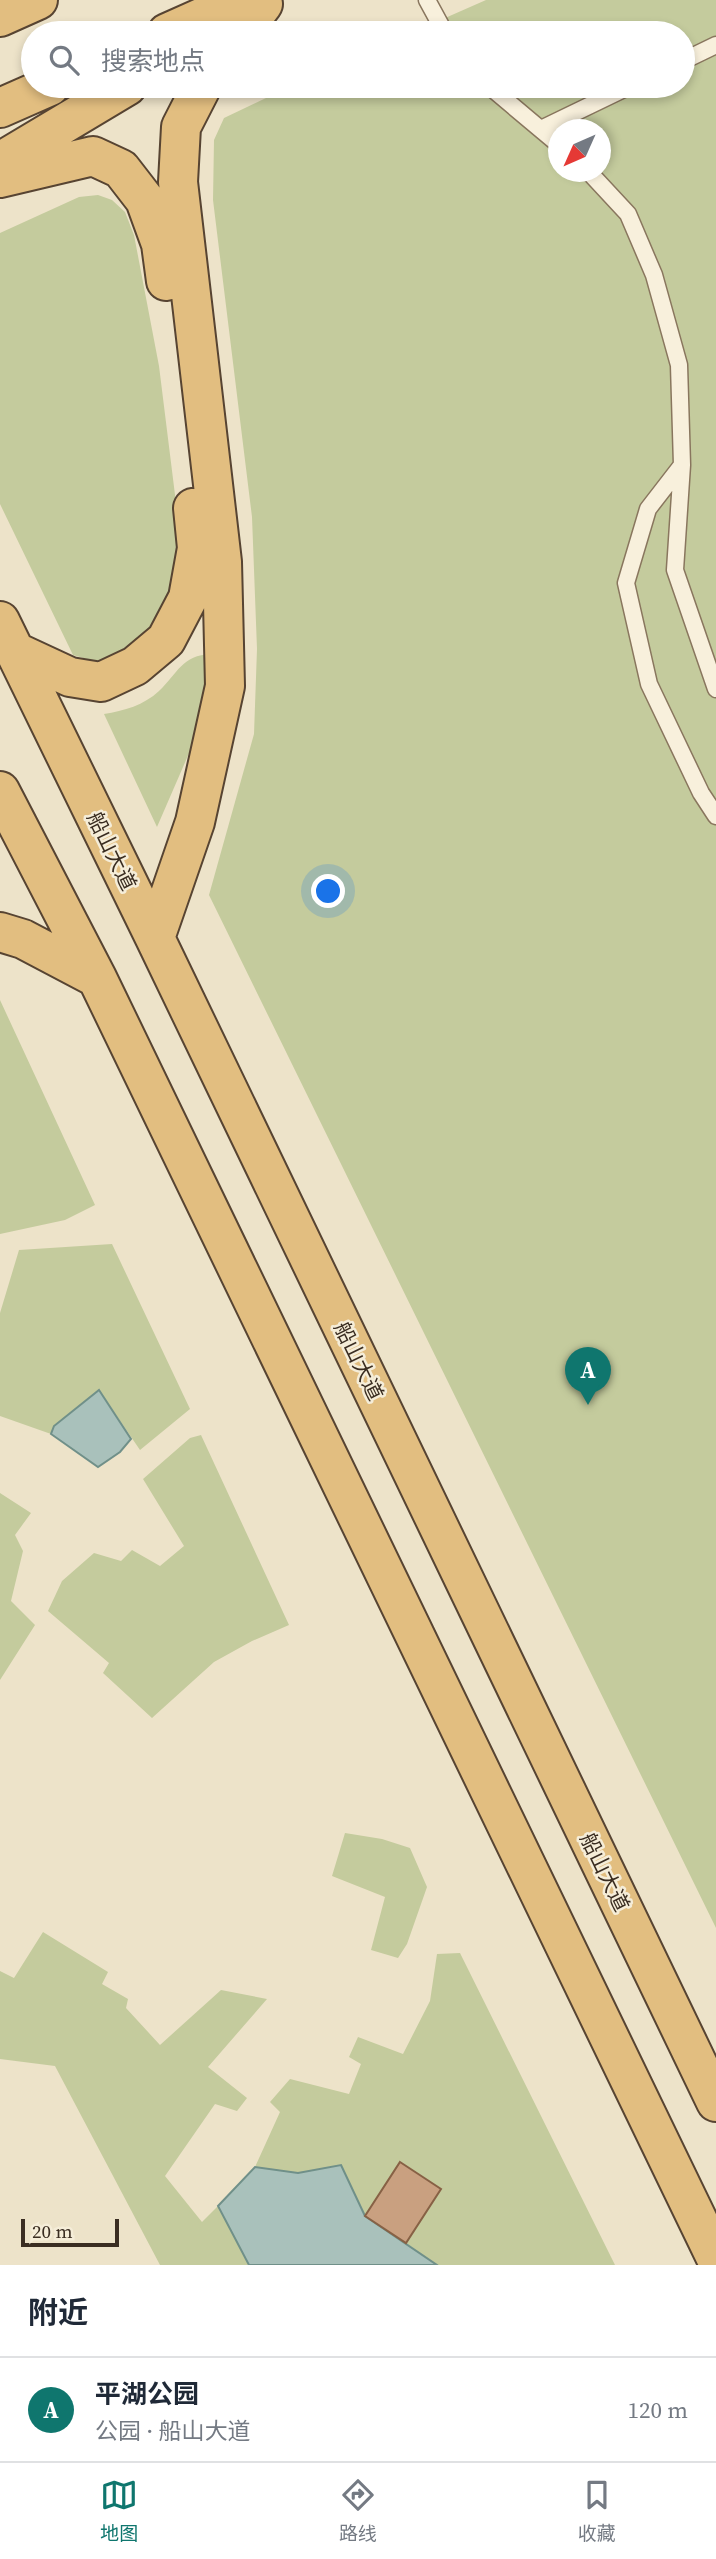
<!DOCTYPE html>
<html lang="zh">
<head>
<meta charset="utf-8">
<style>
  body { margin:0; font-family:"Source Serif 4","Noto Sans SC",serif; background:#f2f2f3; color:#1f2937 }
  .compass { position:absolute; left:548px; top:119px; width:63px; height:63px; border-radius:50%; background:#fff; box-shadow:0 4px 10px #0003; rotate:225deg }
  .scale { position:absolute; left:21px; bottom:18px; width:98px; box-sizing:border-box; padding-left:7px; border:4px solid #3a2d21; border-top:0; font-size:19px; line-height:24px; white-space:nowrap; color:#3a2d21; -webkit-text-stroke:5px #f5edd8; paint-order:stroke }
  .you { position:absolute; left:329px; top:892px; width:24px; height:24px; margin:-18px; border:5px solid #fff; border-radius:50%; background:#1a73e8; box-shadow:0 0 0 10px #1a73e833 }
  .badge { display:grid; place-items:center; width:46px; height:46px; border-radius:50%; background:#0f766e; color:#fff; font-size:23px; font-weight:700 }
  .pin { position:absolute; translate:-50% -58px; filter:drop-shadow(0 2px 4px #0008) }
  .pin::after { content:''; position:absolute; top:37px; width:24px; height:21px; background:inherit; clip-path:polygon(0 0,100% 0,50% 100%) }
  .list { margin:0; padding:0; list-style:none }
  h2 { display:flex; justify-content:space-between; align-items:center; height:91px; margin:0; padding:0 28px; font-size:30px }
  h2 small { font-size:23px; font-weight:400; color:#747a83 }
  .list li { display:grid; grid-template-columns:46px 1fr auto; gap:21px; align-items:center; box-sizing:border-box; height:105px; padding:0 28px; border-top:2px solid #e0e1e3 }
  .list b { display:block; font-size:26px; white-space:nowrap }
  .list p { margin:0; font-size:23px; white-space:nowrap; color:#747a83 }
  .list em { font-size:23px; font-style:normal; color:#747a83 }
  .icon { flex:none; width:38px; height:38px; fill:none; stroke:currentColor; stroke-width:2; stroke-linecap:round; stroke-linejoin:round }
  .map { position:relative; flex:none; width:716px; height:2265px; overflow:hidden }
  .search { position:absolute; background:#fff; box-shadow:0 4px 10px #0003; left:21px; right:21px; top:21px; height:77px; display:flex; align-items:center; gap:18px; box-sizing:border-box; padding:0 24px; border-radius:38px; color:#747a83; font-size:26px }
  .sheet { height:196px; background:#fff }
  nav { display:flex; justify-content:space-around; align-items:center; box-sizing:border-box; height:98px; border-top:2px solid #e0e1e3; background:#fff; font-size:19px; color:#747a83 }
  nav a { display:grid; justify-items:center; gap:4px }
  nav .on { color:#0f766e }
  .map>svg:first-child { display:block }
  .green { fill:#c4cb9d; fill-rule:evenodd }
  .water { fill:#a9c1bb; stroke:#709089; stroke-width:2 }
  .building { fill:#c9a080; stroke:#876145; stroke-width:2 }
  .lines { fill:none; stroke-linecap:round; stroke-linejoin:round }
  .service-casing { stroke:#89765e; stroke-width:19 }
  .trunk-casing { stroke:#574432; stroke-width:42 }
  .service { stroke:#f8f0dc; stroke-width:16 }
  .trunk { stroke:#e2be80; stroke-width:38 }
  .labels { text-anchor:middle; dominant-baseline:central; stroke-width:5; stroke-linejoin:round; paint-order:stroke }
  .street-label { font-size:21px; fill:#3a2d21; stroke:#f5edd8 }
</style>
</head>
<body>
<div class="map">
<svg width="716" height="2265" viewBox="0 0 716 2265">
  <rect width="100%" height="100%" fill="#ede3c9"/>
  <path class="green" d="M 486,0 L 716,0 L 716,1928 L 209,895 L 254,734 L 257,649 L 252,517 L 213,200 L 214,140 L 224,118 L 291,86 L 683,86 L 683,33 L 411,33 ZM 558,130 L 600,130 L 600,172 L 558,172 Z
    M 98,195 L 112,200 L 125,212 L 134,235 L 159,366 L 179,527 L 177,573 L 163,608 L 145,637 L 121,653 L 97,662 L 73,655 L 0,504 L 0,233 L 79,197 Z
    M 211,654 L 205,705 L 193,744 L 157,827 L 104,714 C 124,711 144,705 159,691 C 178,673 182,655 211,654 Z
    M 0,1000 L 95,1205 L 65,1220 L 0,1234 Z
    M 112,1244 L 190,1409 L 140,1450 L 99,1390 L 54,1426 L 51,1434 L 0,1416 L 0,1313 L 19,1250 Z
    M 201,1435 L 289,1625 L 252,1641 L 214,1662 L 152,1718 L 103,1673 L 109,1663 L 48,1611 L 62,1581 L 94,1553 L 121,1561 L 132,1550 L 160,1566 L 184,1546 L 143,1479 L 190,1438 Z
    M 0,1493 L 31,1513 L 15,1535 L 23,1551 L 11,1601 L 35,1625 L 0,1680 Z
    M 345,1833 L 382,1839 L 410,1848 L 427,1887 L 407,1944 L 398,1958 L 371,1950 L 385,1897 L 332,1876 Z
    M 43,1932 L 108,1972 L 102,1984 L 128,1999 L 126,2008 L 160,2045 L 221,1990 L 267,1999 L 208,2067 L 247,2098 L 237,2111 L 215,2104 L 165,2176 L 202,2222 L 218,2206 L 249,2265 L 160,2265 L 55,2066 L 0,2059 L 0,1971 L 14,1978 Z
    M 460,1953 L 615,2265 L 437,2265 L 406,2243 L 441,2189 L 401,2163 L 365,2216 L 341,2165 L 298,2173 L 255,2167 L 280,2112 L 270,2102 L 290,2079 L 349,2094 L 361,2064 L 349,2057 L 358,2037 L 403,2054 L 430,2001 L 437,1954 Z"/>
  <path class="water" d="M 99,1390 L 131,1439 L 120,1452 L 98,1467 L 51,1434 L 54,1426 Z
    M 341,2165 L 365,2216 L 437,2265 L 249,2265 L 218,2206 L 255,2167 L 298,2173 Z"/>
  <path class="building" d="M 400,2162 L 441,2189 L 406,2243 L 365,2216 Z"/>
  <g class="lines">
    <defs>
      <path id="service" d="M 427,0 L 445,33
        M 683,61 L 716,45
        M 489,86 L 558,144
        M 541,129 L 630,86
        M 589,172 L 628,214 L 654,275 L 679,365 L 682,465 L 675,570 L 716,689
        M 682,465 L 648,509 L 626,583 L 649,684 L 701,793 L 716,816"/>
      <path id="trunk" d="M 0,17 L 38,0
        M 167,33 L 241,0
        M 241,33 L 263,4
        M 0,108 L 50,86
        M 0,162 L 127,86
        M 0,178 L 93,156 L 121,169 L 145,200 L 161,244 L 166,281
        M 0,621 L 155,938 L 716,2102
        M 14,651 L 70,677 L 101,682 L 135,666 L 166,640 L 188,598 L 197,548 L 193,508
        M 0,791 L 97,978 L 716,2258
        M 0,932 L 23,939 L 97,978
        M 155,938 L 195,822 L 225,686 L 222,562 L 178,182 L 181,127 L 202,86"/>
    </defs>
    <use href="#service" class="service-casing"/>
    <use href="#trunk" class="trunk-casing"/>
    <use href="#service" class="service"/>
    <use href="#trunk" class="trunk"/>
  </g>
  <g class="labels">
    <g class="street-label">
      <text transform="translate(112 851) rotate(64)">船山大道</text>
      <text transform="translate(359 1361) rotate(64)">船山大道</text>
      <text transform="translate(605 1872) rotate(64)">船山大道</text>
    </g>
  </g>
</svg>
<svg class="compass" viewBox="-18 -18 36 36"><path d="M0-13l5 13h-10z" fill="#e53935"/><path d="M0 13l5-13h-10z" fill="#747a83"/></svg>
<div class="scale">20 m</div>
<div class="you"></div>
<div class="pin badge" style="left:588px;top:1405px">A</div>
<div class="search"><svg class="icon" aria-label="search" viewBox="0 0 24 24"><circle cx="10" cy="10" r="6"/><path d="M15 15l6 6"/></svg>搜索地点</div>
</div>
<section class="sheet">
<h2>附近<small></small></h2>
<ul class="list">
<li><span class="badge">A</span><div><b>平湖公园</b><p>公园 · 船山大道</p></div><em>120 m</em></li>
</ul>
</section>
<nav>
<a class="on"><svg class="icon" aria-label="map" viewBox="0 0 24 24"><path d="M3 6l6-2 6 2 6-2v14l-6 2-6-2-6 2zM9 4v14M15 6v14"/></svg>地图</a>
<a><svg class="icon" aria-label="directions" viewBox="0 0 24 24"><path d="M12 3l9 9-9 9-9-9zM9 14v-3h6M13 9l2 2-2 2"/></svg>路线</a>
<a><svg class="icon" aria-label="saved" viewBox="0 0 24 24"><path d="M7 4h10v16l-5-4-5 4z"/></svg>收藏</a>
</nav>
</body>
</html>
